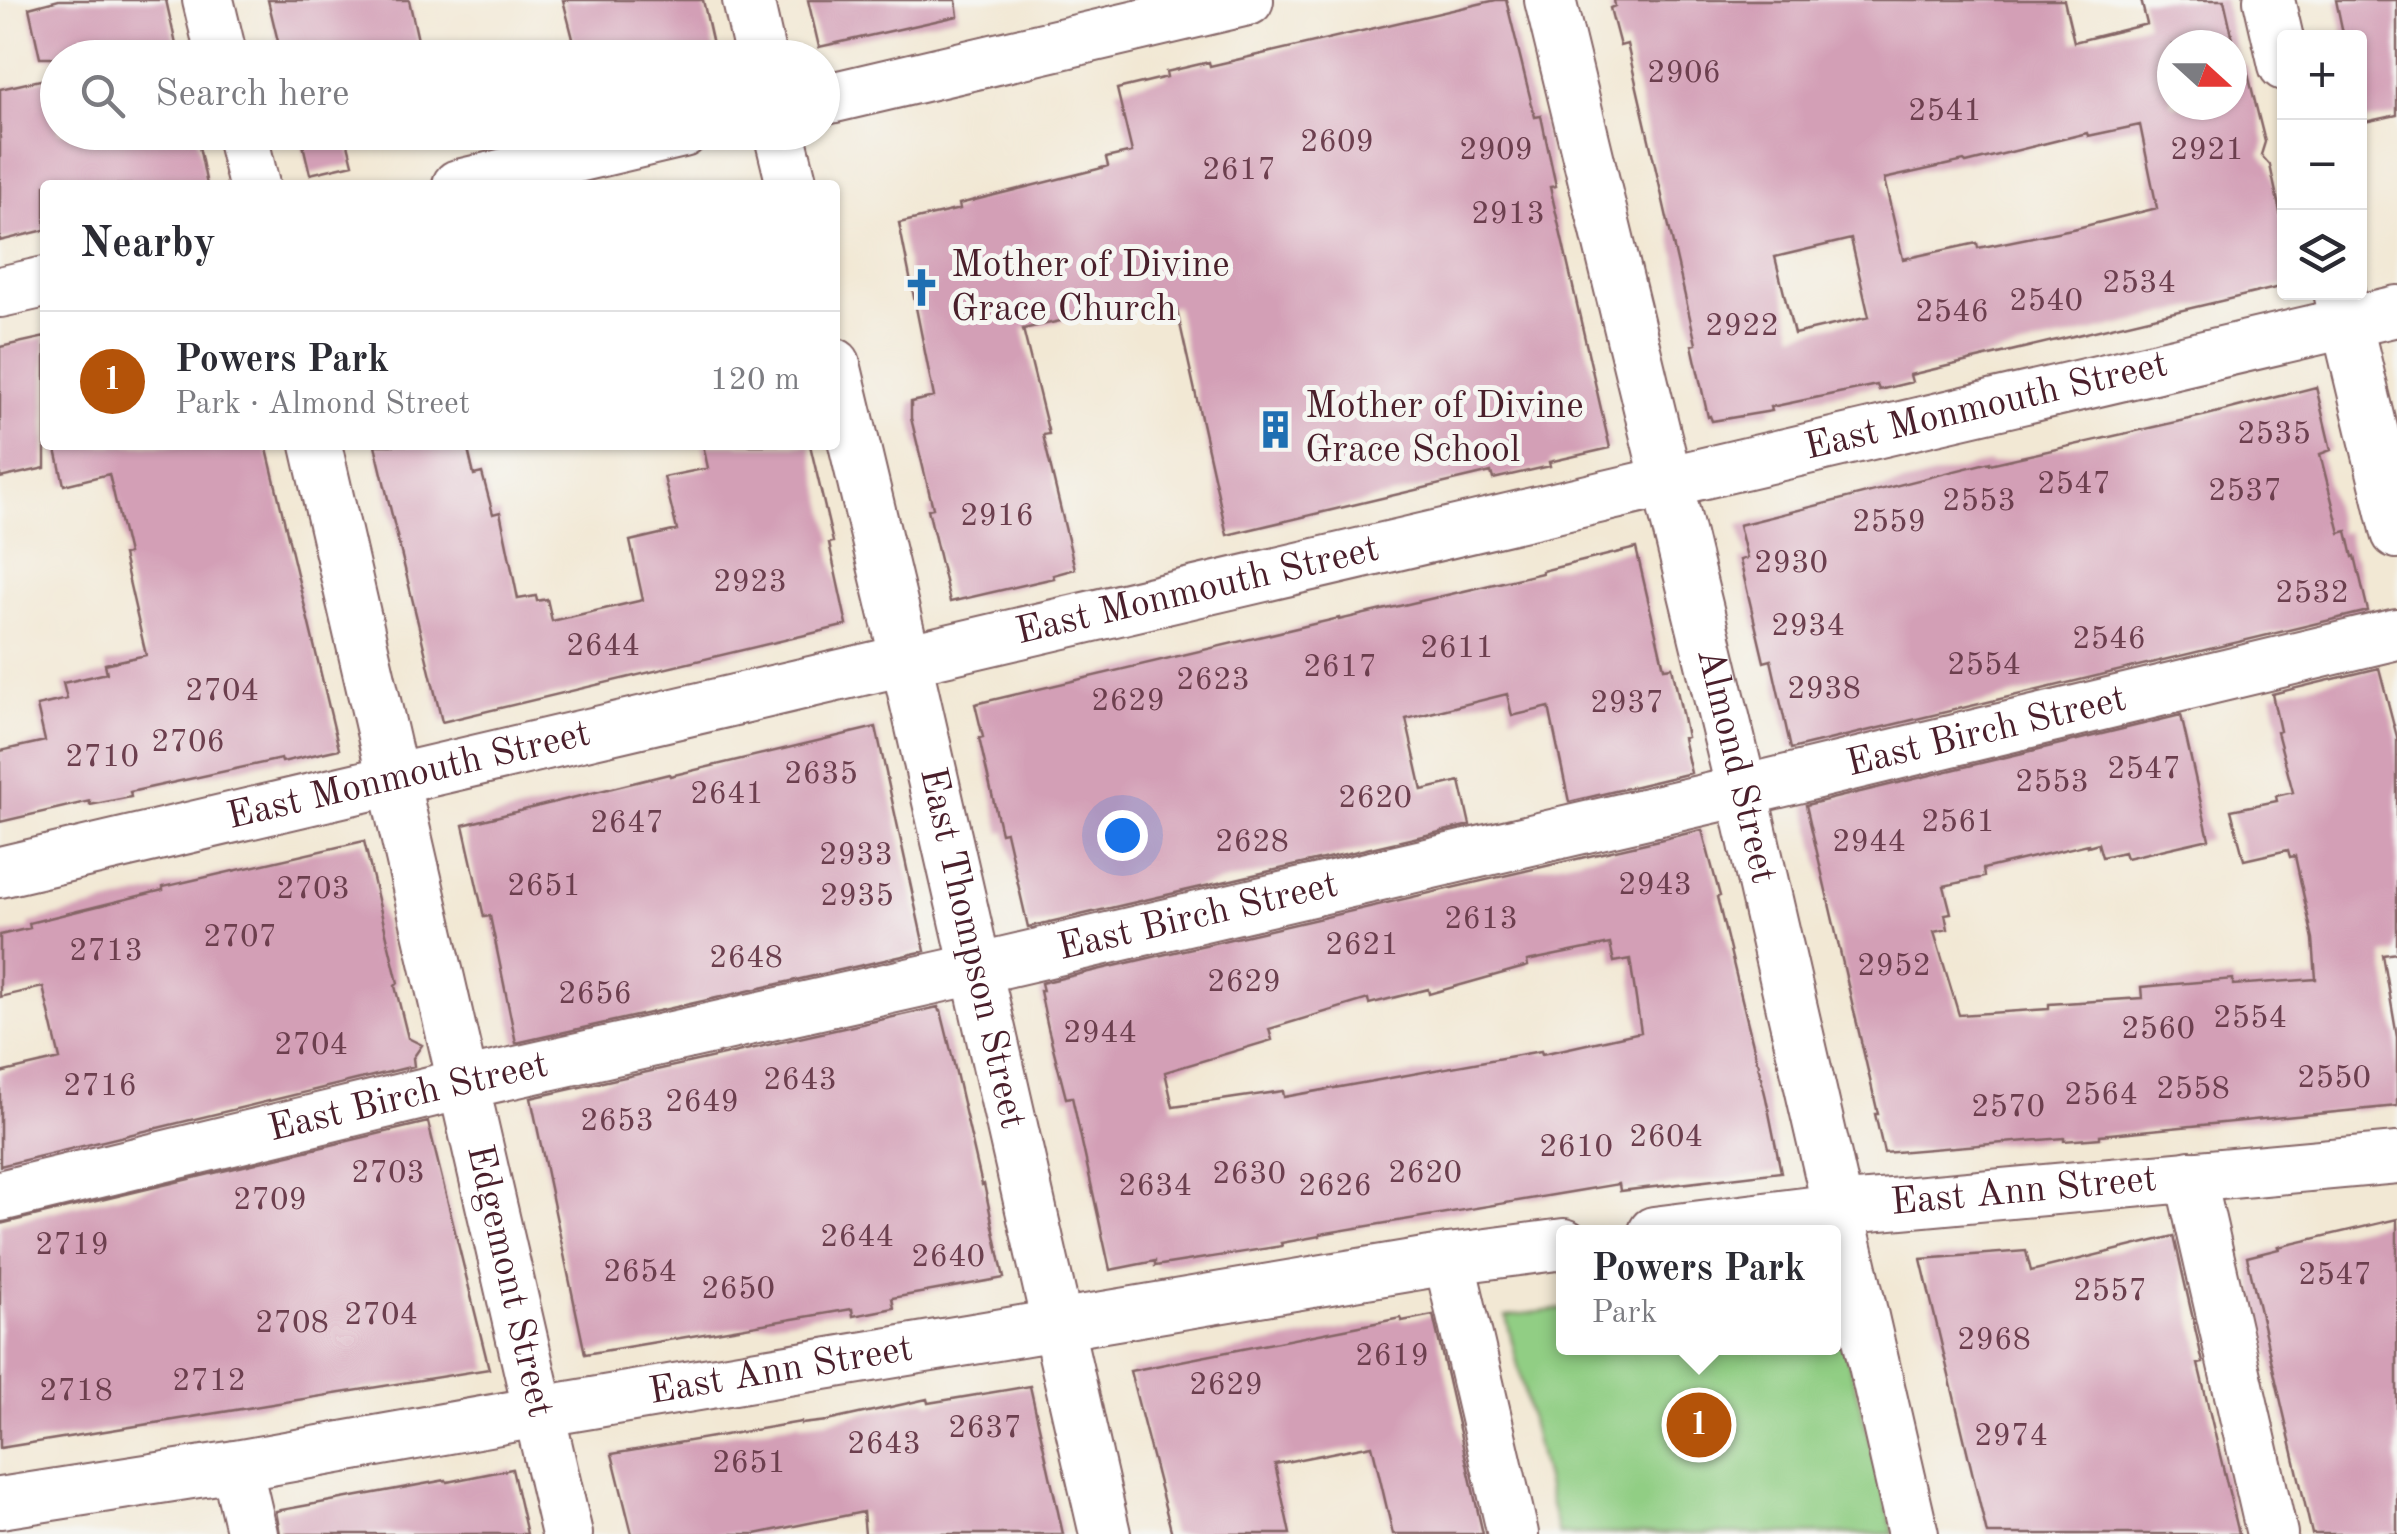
<!DOCTYPE html>
<html lang="en">
<head>
<meta charset="utf-8">
<style>
  body { margin:0; font-family:"Old Standard TT",serif; background:#f7f7f7; color:#2b2b33 }
  .controls { position:absolute; right:30px; top:30px; display:grid; overflow:hidden; border-radius:10px; box-shadow:0 2px 8px #0004 }
  .controls button { width:90px; height:90px; display:grid; place-items:center; padding:0; border:0; border-bottom:2px solid #e1e1e2; background:#fff; color:#2b2b33; font:50px sans-serif }
  .compass { position:absolute; left:2157px; top:30px; width:90px; height:90px; border-radius:50%; background:#fff; box-shadow:0 2px 8px #0004; rotate:111deg }
  .you { position:absolute; left:1122px; top:835px; width:35px; height:35px; margin:-25px; border:8px solid #fff; border-radius:50%; background:#1a73e8; box-shadow:0 0 0 15px #1a73e833 }
  .badge { display:grid; place-items:center; width:65px; height:65px; border-radius:50%; background:#b45309; color:#fff; font-size:32px; font-weight:700 }
  .pin { position:absolute; translate:-50% -50%; border:5px solid #fff; box-shadow:0 2px 10px #0006 }
  .popup { position:absolute; left:1556px; top:1225px; width:285px; height:130px; box-sizing:border-box; display:grid; place-content:center; border-radius:10px; background:#fff; filter:drop-shadow(0 2px 8px #0005); font-size:32px; white-space:nowrap; color:#7c7c81 }
  .popup b { font-size:38px; color:#2b2b33 }
  .popup::after { content:''; position:absolute; left:50%; top:100%; margin-left:-20px; border:20px solid transparent; border-top-color:#fff }
  .list { margin:0; padding:0; list-style:none }
  h2 { display:flex; justify-content:space-between; align-items:center; height:130px; margin:0; padding:0 40px; font-size:42px }
  h2 small { font-size:32px; font-weight:400; color:#7c7c81 }
  .list li { display:grid; grid-template-columns:65px 1fr auto; gap:30px; align-items:center; box-sizing:border-box; height:140px; padding:0 40px; border-top:2px solid #e1e1e2 }
  .list b { display:block; font-size:38px; white-space:nowrap }
  .list p { margin:0; font-size:32px; white-space:nowrap; color:#7c7c81 }
  .list em { font-size:32px; font-style:normal; color:#7c7c81 }
  .icon { flex:none; width:55px; height:55px; fill:none; stroke:currentColor; stroke-width:2; stroke-linecap:round; stroke-linejoin:round }
  .map { position:relative; flex:none; width:2397px; height:1534px; overflow:hidden }
  .search { position:absolute; background:#fff; box-shadow:0 2px 8px #0004; left:40px; top:40px; width:800px; height:110px; display:flex; align-items:center; gap:25px; box-sizing:border-box; padding:0 35px; border-radius:55px; color:#7c7c81; font-size:38px }
  .panel { position:absolute; background:#fff; box-shadow:0 2px 8px #0004; left:40px; top:180px; width:800px; height:270px; border-radius:10px }
  .map>svg:first-child { display:block }
  .green { fill:#91ce84; stroke:#6e7658; stroke-width:2.5 }
  .building { fill:#d39fb6; fill-rule:evenodd }
  .lines { fill:none; stroke-linecap:round; stroke-linejoin:round }
  .street-casing { stroke:#856566; stroke-width:54 }
  .street { stroke:#fff; stroke-width:50 }
  .labels { text-anchor:middle; dominant-baseline:central; stroke-width:10; stroke-linejoin:round; paint-order:stroke }
  .number-label { font-size:32px; fill:#6c3f4e }
  .poi-label { font-size:38px; fill:#4a1f2b; stroke:#f6f6f2; text-anchor:start }
  .street-label { font-size:38px; fill:#4a1f2b; stroke:#f6f6f2 }
</style>
</head>
<body>
<div class="map">
<svg width="2397" height="1534" viewBox="0 0 2397 1534">
  <rect width="100%" height="100%" fill="#f6f6f2"/>
  <filter id="ink" filterUnits="userSpaceOnUse"><feTurbulence type="fractalNoise" baseFrequency=".01" numOctaves="2"/><feDisplacementMap in="SourceGraphic" scale="20" xChannelSelector="R" yChannelSelector="G"/><feConvolveMatrix kernelMatrix="1 2 1 2 8 2 1 2 1" color-interpolation-filters="sRGB"/></filter>
  <filter id="wash" filterUnits="userSpaceOnUse"><feTurbulence type="fractalNoise" baseFrequency=".0048" numOctaves="4" result="noise"/><feDisplacementMap in="SourceGraphic" scale="40" xChannelSelector="R" yChannelSelector="G"/><feGaussianBlur stdDeviation="2.25" result="paint"/><feColorMatrix in="noise" values="0 0 0 0 0 0 0 0 0 0 0 0 0 0 0 0 0 1.4 0 .05"/><feComposite in="paint" operator="in"/></filter>
  <g filter="url(#wash)">
    <rect width="100%" height="100%" fill="#f2e8d4"/>
    <path class="green" d="M 1834,1304 L 1894,1534 L 1558,1534 L 1506,1316 L 1564,1309 L 1564,1348 L 1834,1348 Z"/>
    <g id="blocks">
      <path class="building" d="M 59,0 L 166,0 L 179,58 L 40,58 L 29,8 Z
        M 268,0 L 409,0 L 422,58 L 282,58 Z
        M 563,0 L 703,0 L 716,58 L 626,58 L 624,50 L 590,58 L 578,58 Z
        M 808,0 L 956,0 L 958,16 L 819,47 Z
        M 1496,0 L 1506,0 L 1535,117 L 1541,116 L 1556,186 L 1550,187 L 1610,448 L 1549,462 L 1550,466 L 1493,479 L 1491,472 L 1227,535 L 1176,306 L 1142,312 L 1140,304 L 1023,329 L 1049,434 L 1043,435 L 1075,569 L 1053,575 L 1054,578 L 950,602 L 928,509 L 933,508 L 911,418 L 911,402 L 934,397 L 899,223 L 960,209 L 959,204 L 1098,169 L 1108,166 L 1106,158 L 1132,152 L 1117,89 L 1167,77 L 1166,72 L 1209,62 L 1210,66 Z
        M 1614,0 L 2064,0 L 2074,42 L 2147,24 L 2141,0 L 2224,0 L 2238,61 L 2246,66 L 2265,142 L 2261,155 L 2270,165 L 2284,231 L 2284,286 L 1910,375 L 1912,382 L 1879,390 L 1877,385 L 1771,407 L 1772,411 L 1712,421 L 1710,416 L 1708,417 L 1692,345 L 1696,344 L 1627,44 L 1620,46 L 1610,8 L 1615,6 ZM 2172,45 L 2232,45 L 2232,105 L 2172,105 ZM 2140,125 L 2157,208 L 2077,228 L 1978,248 L 1977,243 L 1903,259 L 1884,179 L 1964,161 L 1966,163 L 2087,133 L 2088,136 ZM 1851,239 L 1869,317 L 1794,334 L 1775,257 Z
        M 2336,0 L 2397,0 L 2397,115 L 2360,123 L 2360,38 L 2344,38 Z
        M 58,76 L 58,132 L 196,132 L 207,185 L 45,185 L 45,230 L 0,241 L 0,89 Z
        M 300,132 L 345,132 L 353,164 L 310,174 Z
        M 45,337 L 45,468 L 0,478 L 0,347 Z
        M 2316,387 L 2331,450 L 2320,454 L 2340,533 L 2347,531 L 2353,557 L 2355,556 L 2368,611 L 1791,749 L 1771,660 L 1764,662 L 1740,560 L 1747,558 L 1739,525 L 1990,462 L 1990,464 L 2207,415 Z
        M 55,445 L 266,445 L 339,749 L 282,762 L 281,759 L 130,792 L 131,797 L 90,805 L 90,801 L 0,822 L 0,751 L 45,741 L 37,706 L 67,699 L 63,683 L 107,673 L 105,664 L 146,655 L 123,555 L 128,554 L 109,474 L 64,485 Z
        M 375,445 L 467,445 L 474,475 L 482,473 L 493,514 L 500,512 L 518,599 L 536,596 L 537,601 L 547,599 L 552,621 L 643,600 L 630,541 L 677,530 L 664,477 L 708,468 L 703,445 L 810,445 L 833,542 L 829,543 L 847,625 L 442,722 Z
        M 1636,548 L 1664,668 L 1672,667 L 1687,737 L 1683,738 L 1691,773 L 1569,802 L 1549,707 L 1512,716 L 1507,694 L 1406,719 L 1422,790 L 1460,781 L 1470,825 L 1028,927 L 1006,832 L 1001,833 L 979,738 L 983,737 L 975,704 L 1339,618 L 1339,620 L 1542,573 L 1542,571 Z
        M 2379,668 L 2397,737 L 2397,953 L 2383,955 L 2397,1037 L 2397,1106 L 2100,1135 L 2100,1138 L 2064,1141 L 2064,1138 L 1884,1153 L 1875,1114 L 1878,1114 L 1806,805 L 2181,715 L 2209,839 L 2126,858 L 2124,852 L 2102,857 L 2098,843 L 2088,846 L 2088,844 L 1983,869 L 1984,877 L 1944,886 L 1951,913 L 1945,914 L 1948,929 L 1934,932 L 1959,1015 L 2049,1009 L 2049,1004 L 2142,998 L 2141,987 L 2233,979 L 2233,985 L 2316,979 L 2313,939 L 2295,856 L 2290,857 L 2288,850 L 2244,860 L 2231,810 L 2277,801 L 2276,796 L 2293,792 L 2277,732 L 2280,731 L 2272,694 Z
        M 876,727 L 925,951 L 516,1043 L 490,916 L 484,917 L 463,825 L 669,774 L 670,776 Z
        M 1702,830 L 1720,896 L 1717,897 L 1766,1098 L 1781,1172 L 1620,1191 L 1619,1184 L 1320,1234 L 1320,1236 L 1281,1243 L 1282,1246 L 1155,1266 L 1155,1261 L 1110,1270 L 1072,1097 L 1066,1098 L 1048,1028 L 1040,991 L 1043,991 L 1041,983 ZM 1610,944 L 1614,962 L 1630,959 L 1641,1032 L 1542,1054 L 1541,1051 L 1284,1097 L 1283,1091 L 1173,1107 L 1165,1072 L 1272,1040 L 1269,1029 L 1368,999 L 1369,1004 L 1428,989 L 1429,994 L 1528,966 L 1527,961 Z
        M 364,841 L 398,983 L 395,986 L 408,1038 L 422,1045 L 413,1058 L 414,1066 L 0,1166 L 0,1073 L 60,1059 L 43,987 L 0,997 L 0,935 L 30,928 L 29,923 L 163,890 L 163,887 Z
        M 938,1007 L 939,1011 L 941,1011 L 950,1047 L 982,1185 L 984,1184 L 1004,1278 L 892,1298 L 894,1308 L 853,1316 L 852,1309 L 585,1354 L 531,1098 Z
        M 428,1122 L 489,1369 L 0,1448 L 0,1224 Z
        M 2397,1219 L 2397,1534 L 2312,1534 L 2247,1257 L 2279,1249 L 2278,1247 Z
        M 2174,1236 L 2203,1363 L 2198,1364 L 2239,1534 L 1987,1534 L 1921,1259 L 2026,1251 L 2031,1271 Z
        M 1433,1315 L 1483,1534 L 1393,1534 L 1372,1445 L 1275,1464 L 1290,1534 L 1172,1534 L 1130,1371 L 1401,1318 L 1402,1321 Z
        M 1030,1386 L 1063,1534 L 865,1534 L 863,1512 L 755,1534 L 632,1534 L 612,1454 L 801,1422 L 801,1424 L 827,1421 L 927,1399 L 928,1403 Z
        M 512,1469 L 527,1534 L 280,1534 L 276,1511 L 446,1480 L 447,1482 Z"/>
    </g>
  </g>
  <g filter="url(#ink)">
    <use href="#blocks" fill-opacity="0" stroke="#856566" stroke-width="2.5"/>
    <g class="lines">
      <defs>
        <g id="street">
          <path d="M 208,0 L 222,58"/>
          <path d="M 748,0 L 761,58"/>
          <path id="s1" d="M 1550,0 L 1742,791 L 1913,1534"/>
          <path d="M 2269,0 L 2284,65"/>
          <path d="M 822,100 L 1248,0"/>
          <path d="M 241,132 L 254,185"/>
          <path d="M 779,132 L 792,185"/>
          <path d="M 458,185 L 683,132"/>
          <path d="M 0,292 L 45,282"/>
          <path d="M 2339,292 L 2397,533"/>
          <path id="s2" d="M 835,364 L 906,661 L 1105,1534"/>
          <path id="s3" d="M 316,445 L 567,1534"/>
          <path id="s4" d="M 0,872 C 799,685 1598,497 2397,311"/>
          <path d="M 2190,1176 L 2272,1534"/>
          <path id="s5" d="M 0,1196 L 463,1084 L 975,969 L 1742,791 L 2397,634"/>
          <path id="s6" d="M 1654,1232 L 1836,1209 L 2397,1158"/>
          <path d="M 1449,1259 L 1513,1534"/>
          <path d="M 236,1466 L 252,1534"/>
          <path id="s7" d="M 0,1503 L 236,1466 L 538,1412 L 1449,1259 L 1564,1244"/>
        </g>
      </defs>
      <use href="#street" class="street-casing"/>
      <use href="#street" class="street"/>
    </g>
  </g>
  <defs>
    <symbol id="church-bare" viewBox="-9 -9 18 18"><path d="M-1.2-6h2.4v3.5h3.3v2.4h-3.3V6h-2.4V-.1h-3.3v-2.4h3.3Z" fill="#1f6fb2" stroke="#f6f6f2" stroke-width="2.5" paint-order="stroke"/></symbol>
    <symbol id="building-bare" viewBox="-9 -9 18 18"><path d="M-4-6H4V6H1V3H-1V6H-4ZM-2.5-4.3h1.7v1.8h-1.7ZM.8-4.3h1.7v1.8H.8ZM-2.5-1h1.7V.8h-1.7ZM.8-1h1.7V.8H.8Z" fill="#1f6fb2" stroke="#f6f6f2" stroke-width="2.5" paint-order="stroke"/></symbol>
  </defs>
  <g fill-rule="evenodd">
    <use href="#church-bare" x="894" y="260" width="55" height="55"/>
    <use href="#building-bare" x="1248" y="402" width="55" height="55"/>
  </g>
  <g class="labels">
    <g class="number-label">
      <text x="1684" y="74">2906</text>
      <text x="1945" y="112">2541</text>
      <text x="1337" y="143">2609</text>
      <text x="1496" y="151">2909</text>
      <text x="2207" y="151">2921</text>
      <text x="1239" y="171">2617</text>
      <text x="1508" y="215">2913</text>
      <text x="2139" y="284">2534</text>
      <text x="2046" y="302">2540</text>
      <text x="1952" y="313">2546</text>
      <text x="1742" y="327">2922</text>
      <text x="2274" y="435">2535</text>
      <text x="2074" y="485">2547</text>
      <text x="2245" y="492">2537</text>
      <text x="1979" y="502">2553</text>
      <text x="997" y="517">2916</text>
      <text x="1889" y="523">2559</text>
      <text x="1791" y="564">2930</text>
      <text x="750" y="583">2923</text>
      <text x="2312" y="594">2532</text>
      <text x="1808" y="627">2934</text>
      <text x="2109" y="640">2546</text>
      <text x="603" y="647">2644</text>
      <text x="1457" y="649">2611</text>
      <text x="1984" y="666">2554</text>
      <text x="1340" y="668">2617</text>
      <text x="1213" y="681">2623</text>
      <text x="1824" y="690">2938</text>
      <text x="222" y="692">2704</text>
      <text x="1128" y="702">2629</text>
      <text x="1627" y="704">2937</text>
      <text x="188" y="743">2706</text>
      <text x="102" y="758">2710</text>
      <text x="2144" y="770">2547</text>
      <text x="821" y="775">2635</text>
      <text x="2052" y="783">2553</text>
      <text x="727" y="795">2641</text>
      <text x="1375" y="799">2620</text>
      <text x="1958" y="823">2561</text>
      <text x="627" y="824">2647</text>
      <text x="1252" y="843">2628</text>
      <text x="1869" y="843">2944</text>
      <text x="856" y="856">2933</text>
      <text x="1655" y="886">2943</text>
      <text x="544" y="887">2651</text>
      <text x="313" y="890">2703</text>
      <text x="857" y="897">2935</text>
      <text x="1481" y="920">2613</text>
      <text x="240" y="938">2707</text>
      <text x="1362" y="946">2621</text>
      <text x="106" y="952">2713</text>
      <text x="746" y="959">2648</text>
      <text x="1894" y="967">2952</text>
      <text x="1244" y="983">2629</text>
      <text x="595" y="995">2656</text>
      <text x="2250" y="1019">2554</text>
      <text x="2158" y="1030">2560</text>
      <text x="1100" y="1034">2944</text>
      <text x="311" y="1046">2704</text>
      <text x="2334" y="1079">2550</text>
      <text x="800" y="1081">2643</text>
      <text x="100" y="1087">2716</text>
      <text x="2193" y="1090">2558</text>
      <text x="2101" y="1096">2564</text>
      <text x="702" y="1103">2649</text>
      <text x="2008" y="1108">2570</text>
      <text x="617" y="1122">2653</text>
      <text x="1666" y="1138">2604</text>
      <text x="1576" y="1148">2610</text>
      <text x="388" y="1174">2703</text>
      <text x="1425" y="1174">2620</text>
      <text x="1249" y="1175">2630</text>
      <text x="1155" y="1187">2634</text>
      <text x="1335" y="1187">2626</text>
      <text x="270" y="1201">2709</text>
      <text x="857" y="1238">2644</text>
      <text x="72" y="1246">2719</text>
      <text x="948" y="1258">2640</text>
      <text x="640" y="1273">2654</text>
      <text x="2335" y="1276">2547</text>
      <text x="738" y="1290">2650</text>
      <text x="2110" y="1292">2557</text>
      <text x="381" y="1316">2704</text>
      <text x="292" y="1324">2708</text>
      <text x="1994" y="1341">2968</text>
      <text x="1392" y="1357">2619</text>
      <text x="209" y="1382">2712</text>
      <text x="1226" y="1386">2629</text>
      <text x="76" y="1392">2718</text>
      <text x="985" y="1429">2637</text>
      <text x="2011" y="1437">2974</text>
      <text x="884" y="1445">2643</text>
      <text x="749" y="1464">2651</text>
    </g>
    <g class="poi-label">
      <text x="951" y="266">Mother of Divine<tspan x="951" dy="44">Grace Church</tspan></text>
      <text x="1305" y="407">Mother of Divine<tspan x="1305" dy="44">Grace School</tspan></text>
    </g>
    <g class="street-label">
      <text stroke="none"><textPath href="#s4" startOffset="2040">East Monmouth Street</textPath></text>
      <text stroke="none"><textPath href="#s4" startOffset="1230">East Monmouth Street</textPath></text>
      <text stroke="none"><textPath href="#s5" startOffset="2040">East Birch Street</textPath></text>
      <text stroke="none"><textPath href="#s1" startOffset="788">Almond Street</textPath></text>
      <text stroke="none"><textPath href="#s4" startOffset="420">East Monmouth Street</textPath></text>
      <text stroke="none"><textPath href="#s5" startOffset="1230">East Birch Street</textPath></text>
      <text stroke="none"><textPath href="#s2" startOffset="600">East Thompson Street</textPath></text>
      <text stroke="none"><textPath href="#s5" startOffset="420">East Birch Street</textPath></text>
      <text stroke="none"><textPath href="#s6" startOffset="372">East Ann Street</textPath></text>
      <text stroke="none"><textPath href="#s3" startOffset="858">Edgemont Street</textPath></text>
      <text stroke="none"><textPath href="#s7" startOffset="792">East Ann Street</textPath></text>
    </g>
  </g>
</svg>
<div class="controls">
<button>+</button>
<button>−</button>
<button><svg class="icon" aria-label="layers" viewBox="0 0 24 24"><path d="M12 4l9 5-9 5-9-5zM3 14l9 5 9-5"/></svg></button>
</div>
<svg class="compass" viewBox="-18 -18 36 36"><path d="M0-13l5 13h-10z" fill="#e53935"/><path d="M0 13l5-13h-10z" fill="#7c7c81"/></svg>
<div class="you"></div>
<div class="pin badge" style="left:1699px;top:1425px">1</div>
<div class="popup"><b>Powers Park</b>Park</div>
<div class="search"><svg class="icon" aria-label="search" viewBox="0 0 24 24"><circle cx="10" cy="10" r="6"/><path d="M15 15l6 6"/></svg>Search here</div>
<section class="panel">
<h2>Nearby<small></small></h2>
<ul class="list">
<li><span class="badge">1</span><div><b>Powers Park</b><p>Park · Almond Street</p></div><em>120 m</em></li>
</ul>
</section>
</div>
</body>
</html>
